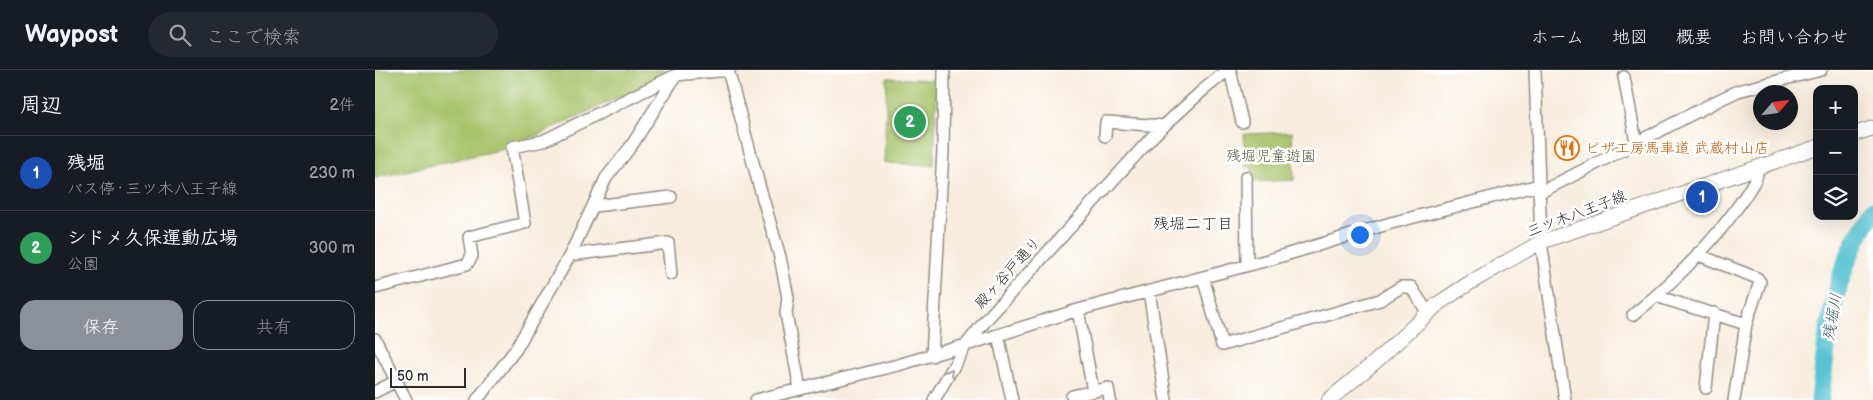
<!DOCTYPE html>
<html lang="ja">
<head>
<meta charset="utf-8">
<style>
  body { margin:0; font-family:"Balsamiq Sans","Klee One",sans-serif; background:#242831; color:#f1f3f6 }
  .controls { position:absolute; right:15px; top:15px; display:grid; overflow:hidden; border-radius:10px; box-shadow:0 5px 20px #0002 }
  .controls button { width:45px; height:45px; display:grid; place-items:center; padding:0; border:0; border-bottom:1px solid #363941; background:#171b24; color:#f1f3f6; font:25px sans-serif }
  .compass { position:absolute; left:1378px; top:15px; width:45px; height:45px; border-radius:50%; background:#171b24; box-shadow:0 5px 20px #0002; rotate:62deg }
  .scale { position:absolute; left:15px; bottom:12px; width:76px; box-sizing:border-box; padding-left:5px; border:2px solid #2b2b2b; border-top:0; font-size:14px; line-height:18px; white-space:nowrap; color:#2b2b2b; -webkit-text-stroke:4px #fff; paint-order:stroke }
  .you { position:absolute; left:984px; top:164px; width:18px; height:18px; margin:-12px; border:4px solid #fff; border-radius:50%; background:#1a73e8; box-shadow:0 0 0 8px #1a73e833 }
  .badge { display:grid; place-items:center; width:32px; height:32px; border-radius:50%; background:#8c9099; color:#fff; font-size:16px; font-weight:700 }
  .pin { position:absolute; translate:-50% -50%; border:2px solid #fff; box-shadow:0 1px 5px #0006 }
  .list { margin:0; padding:0; list-style:none }
  h2 { display:flex; justify-content:space-between; align-items:center; height:65px; margin:0; padding:0 20px; font-size:21px }
  h2 small { font-size:16px; font-weight:400; color:#9ea1a6 }
  .list li { display:grid; grid-template-columns:32px 1fr auto; gap:15px; align-items:center; box-sizing:border-box; height:75px; padding:0 20px; border-top:1px solid #363941 }
  .list b { display:block; font-size:19px; white-space:nowrap }
  .list p { margin:0; font-size:16px; white-space:nowrap; color:#9ea1a6 }
  .list em { font-size:16px; font-style:normal; color:#9ea1a6 }
  .actions { display:flex; gap:10px; padding:15px 20px }
  .actions a { flex:1; padding:11px 0; border:1px solid #8c9099; border-radius:15px; text-align:center; font-size:18px; color:#8c9099 }
  .actions .main { background:#8c9099; color:#fff }
  .icon { flex:none; width:28px; height:28px; fill:none; stroke:currentColor; stroke-width:2; stroke-linecap:round; stroke-linejoin:round }
  .map { position:relative; flex:none; width:1498px; height:330px; overflow:hidden }
  header { display:flex; align-items:center; gap:30px; box-sizing:border-box; height:70px; padding:0 25px; background:#171b24; border-bottom:1px solid #363941 }
  header strong { font-size:24px }
  nav { display:flex; gap:28px; margin-inline-start:auto; font-size:18px }
  .search { width:350px; height:45px; background:#242831; display:flex; align-items:center; gap:12px; box-sizing:border-box; padding:0 18px; border-radius:28px; color:#9ea1a6; font-size:19px }
  main { display:flex }
  aside { flex:1; background:#171b24 }
  .map>svg:first-child { display:block }
  .green { fill:#a7c269; stroke:#69764a }
  .lines { fill:none; stroke-linecap:round; stroke-linejoin:round }
  .river { stroke:#57c2d2; stroke-width:19 }
  .minor-casing { stroke:#928c84; stroke-width:14 }
  .major-casing { stroke:#928c84; stroke-width:16 }
  .minor { stroke:#fff; stroke-width:11 }
  .major { stroke:#fff; stroke-width:14 }
  .oneway { stroke:#a0a0a0 }
  .labels { text-anchor:middle; dominant-baseline:central; stroke-width:5; stroke-linejoin:round; paint-order:stroke }
  .food-label { font-size:15px; fill:#c56008; stroke:#fff; text-anchor:start }
  .park-label { font-size:15px; fill:#566041; stroke:#fff }
  .street-label { font-size:15px; fill:#2b2b2b; stroke:#fff }
  .neighbourhood-label { font-size:16px; fill:#2b2b2b; stroke:#fff }
  .water-label { font-size:16px; font-style:italic; fill:#3a6065; stroke:#fff }
</style>
</head>
<body>
<header>
<strong>Waypost</strong>
<div class="search"><svg class="icon" aria-label="search" viewBox="0 0 24 24"><circle cx="10" cy="10" r="6"/><path d="M15 15l6 6"/></svg>ここで検索</div>
<nav><a>ホーム</a><a>地図</a><a>概要</a><a>お問い合わせ</a></nav>
</header>
<main>
<aside>
<h2>周辺<small>2件</small></h2>
<ul class="list">
<li><span class="badge" style="background:#1a4fb4">1</span><div><b>残堀</b><p>バス停 · 三ツ木八王子線</p></div><em>230 m</em></li>
<li><span class="badge" style="background:#2e9e5b">2</span><div><b>シドメ久保運動広場</b><p>公園</p></div><em>300 m</em></li>
</ul>
<div class="actions"><a class="main">保存</a><a>共有</a></div>
</aside>
<div class="map">
<svg width="1498" height="330" viewBox="0 0 1498 330">
  <rect width="100%" height="100%" fill="#fff"/>
  <filter id="ink" filterUnits="userSpaceOnUse"><feTurbulence type="fractalNoise" baseFrequency=".02" numOctaves="2"/><feDisplacementMap in="SourceGraphic" scale="10" xChannelSelector="R" yChannelSelector="G"/><feConvolveMatrix kernelMatrix="1 2 1 2 8 2 1 2 1" color-interpolation-filters="sRGB"/></filter>
  <filter id="wash" filterUnits="userSpaceOnUse"><feTurbulence type="fractalNoise" baseFrequency=".0096" numOctaves="4" result="noise"/><feDisplacementMap in="SourceGraphic" scale="20" xChannelSelector="R" yChannelSelector="G"/><feGaussianBlur stdDeviation="1.12" result="paint"/><feColorMatrix in="noise" values="0 0 0 0 0 0 0 0 0 0 0 0 0 0 0 0 0 1.4 0 .05"/><feComposite in="paint" operator="in"/></filter>
  <g filter="url(#wash)">
    <rect width="100%" height="100%" fill="#f8eddd"/>
    <path class="green" d="M 0,0 L 355,0 L 301,5 L 242,28 L 137,77 L 0,108 Z
      M 512,8 L 562,10 L 559,95 L 509,93 Z
      M 917,62 L 919,110 L 877,112 L 877,97 L 870,97 L 869,64 Z"/>
    <g class="lines">
      <path class="river" d="M 1445,330 C 1449,293 1453,256 1462,221 C 1469,193 1483,165 1498,140"/>
    </g>
  </g>
  <g filter="url(#ink)">
    <g class="lines">
      <defs>
        <path id="minor" d="M 353,0 L 384,115 L 405,187 L 413,228 L 411,243 L 425,319
          M 855,0 L 867,52
          M 1160,0 L 1166,172 L 1190,330
          M 1249,7 L 1261,72
          M 730,66 L 731,52 L 789,56
          M 871,107 L 872,195
          M 1164,123 L 1346,29 L 1363,21 L 1446,0
          M 219,136 L 296,127
          M 195,185 L 293,173 L 296,204
          M 828,207 L 847,275 L 1005,230 L 1026,217 L 1036,217 L 1053,243
          M 0,218 L 92,194 L 97,186 L 94,167 L 150,153 L 137,77 L 168,71 L 301,5 L 354,0
          M 774,221 L 791,330
          M 1283,225 L 1287,228 L 1371,254 L 1385,212 L 1382,208 L 1326,186 L 1323,183
          M 703,240 L 718,321
          M 1258,245 C 1302,210 1352,159 1380,110 L 1382,105 L 1380,98
          M 623,265 L 637,330
          M 0,269 L 31,330
          M 557,286 L 568,80 L 569,0
          M 1331,318 L 1339,243
          M 0,322 L 21,311
          M 102,330 L 141,279 L 195,185 L 231,108 L 257,75 L 300,7
          M 381,330 L 523,295 L 591,275 L 612,249 L 779,65 L 827,21 L 853,0
          M 559,330 L 591,275 L 703,240 L 897,189 L 1016,153 L 1164,115
          M 698,330 L 697,326 L 733,318 L 735,330
          M 1359,330 L 1371,254"/>
        <path id="major" d="M 1479,64 L 1498,58
          M 954,330 L 1000,292 L 1064,233 L 1096,212 L 1166,172 L 1442,77"/>
      </defs>
      <use href="#minor" class="minor-casing"/>
      <use href="#major" class="major-casing"/>
      <use href="#minor" class="minor"/>
      <use href="#major" class="major"/>
    </g>
    <defs><path id="oneway-chevron" d="M-2-3.5L2.5 0L-2 3.5" fill="none" stroke-width="1.6" stroke-linecap="round" stroke-linejoin="round" transform="scale(1.25)"/></defs>
    <use class="oneway" href="#oneway-chevron" transform="translate(575 302) rotate(-60)"/>
  </g>
  <defs>
    <symbol id="restaurant-ring" viewBox="-11 -11 22 22"><circle r="9.5" fill="#fff" stroke="#e8710a" stroke-width="1.5"/><path d="M-5-6h1v4h1v-4h1v4h1v-4h1v5L-1.5 .5V6h-2V.5L-5-1ZM5-6V6H3V1.5H1.5Q1.5-4 5-6Z" fill="#e8710a"/></symbol>
  </defs>
  <g fill-rule="evenodd">
    <use href="#restaurant-ring" x="1178" y="64" width="28" height="28"/>
  </g>
  <g class="labels">
    <g class="food-label">
      <text x="1210" y="78">ピザ工房馬車道 武蔵村山店</text>
    </g>
    <g class="park-label">
      <text x="896" y="86">残堀児童遊園</text>
    </g>
    <g class="street-label">
      <text transform="translate(1202 144) rotate(-21)">三ツ木八王子線</text>
      <text transform="translate(633 203) rotate(-48)">殿ヶ谷戸通り</text>
    </g>
    <g class="neighbourhood-label">
      <text x="818" y="154">残堀二丁目</text>
    </g>
    <g class="water-label">
      <text transform="translate(1458 247) rotate(-80)">残堀川</text>
    </g>
  </g>
</svg>
<div class="controls">
<button>+</button>
<button>−</button>
<button><svg class="icon" aria-label="layers" viewBox="0 0 24 24"><path d="M12 4l9 5-9 5-9-5zM3 14l9 5 9-5"/></svg></button>
</div>
<svg class="compass" viewBox="-18 -18 36 36"><path d="M0-13l5 13h-10z" fill="#e53935"/><path d="M0 13l5-13h-10z" fill="#9ea1a6"/></svg>
<div class="scale">50 m</div>
<div class="you"></div>
<div class="pin badge" style="left:1327px;top:127px;background:#1a4fb4">1</div>
<div class="pin badge" style="left:535px;top:52px;background:#2e9e5b">2</div>
</div>
</main>
</body>
</html>
